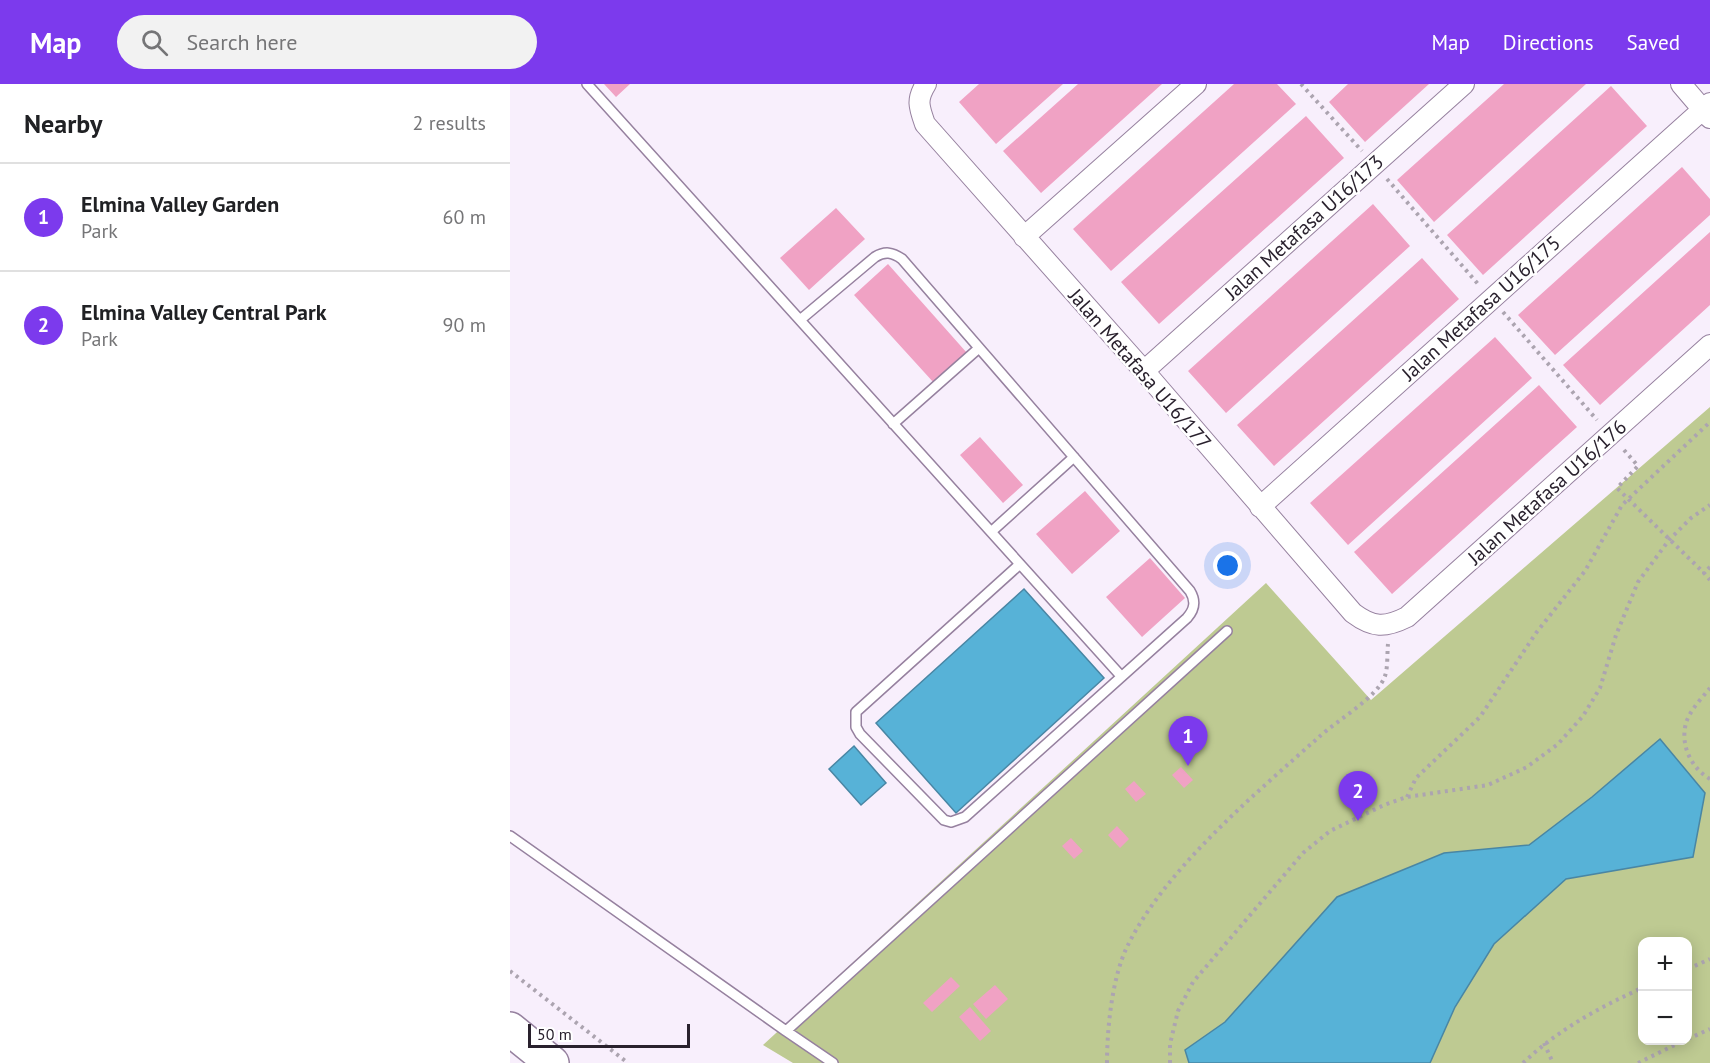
<!DOCTYPE html>
<html lang="en">
<head>
<meta charset="utf-8">
<style>
  body { margin:0; font-family:"PT Sans",sans-serif; background:#f2f2f2; color:#202124 }
  .controls { position:absolute; right:18px; bottom:18px; display:grid; overflow:hidden; border-radius:12px; box-shadow:0 3px 15px #0003 }
  .controls button { width:54px; height:54px; display:grid; place-items:center; padding:0; border:0; border-bottom:2px solid #e0e0e0; background:#fff; color:#202124; font:30px sans-serif }
  .scale { position:absolute; left:18px; bottom:15px; width:162px; box-sizing:border-box; padding-left:6px; border:3px solid #29212d; border-top:0; font-size:16px; line-height:21px; white-space:nowrap; color:#29212d; -webkit-text-stroke:4px #fff; paint-order:stroke }
  .you { position:absolute; left:718px; top:482px; width:21px; height:21px; margin:-15px; border:4px solid #fff; border-radius:50%; background:#1a73e8; box-shadow:0 0 0 9px #1a73e833 }
  .badge { display:grid; place-items:center; width:39px; height:39px; border-radius:50%; background:#7c3aed; color:#fff; font-size:20px; font-weight:700 }
  .pin { position:absolute; translate:-50% -50px; filter:drop-shadow(0 2px 3px #0008) }
  .pin::after { content:''; position:absolute; top:32px; width:21px; height:18px; background:inherit; clip-path:polygon(0 0,100% 0,50% 100%) }
  .list { margin:0; padding:0; list-style:none }
  h2 { display:flex; justify-content:space-between; align-items:center; height:78px; margin:0; padding:0 24px; font-size:26px }
  h2 small { font-size:20px; font-weight:400; color:#757577 }
  .list li { display:grid; grid-template-columns:39px 1fr auto; gap:18px; align-items:center; box-sizing:border-box; height:108px; padding:0 24px; border-top:2px solid #e0e0e0 }
  .list b { display:block; font-size:22px; white-space:nowrap }
  .list p { margin:0; font-size:20px; white-space:nowrap; color:#757577 }
  .list em { font-size:20px; font-style:normal; color:#757577 }
  .icon { flex:none; width:33px; height:33px; fill:none; stroke:currentColor; stroke-width:2; stroke-linecap:round; stroke-linejoin:round }
  .map { position:relative; flex:none; width:1200px; height:979px; overflow:hidden }
  header { display:flex; align-items:center; gap:36px; box-sizing:border-box; height:84px; padding:0 30px; background:#7c3aed; color:#fff }
  header strong { font-size:28px }
  nav { display:flex; gap:33px; margin-inline-start:auto; font-size:21px }
  .search { width:420px; height:54px; background:#f2f2f2; display:flex; align-items:center; gap:15px; box-sizing:border-box; padding:0 21px; border-radius:33px; color:#757577; font-size:22px }
  main { display:flex }
  aside { flex:1; background:#fff }
  .map>svg:first-child { display:block }
  .green { fill:#beca92; fill-rule:evenodd }
  .water { fill:#57b2d7; stroke:#4986a4; stroke-width:1.5 }
  .building { fill:#f0a2c4 }
  .lines { fill:none; stroke-linecap:round; stroke-linejoin:round }
  .lane-casing { stroke:#96819f; stroke-width:12 }
  .street-casing { stroke:#96819f; stroke-width:22 }
  .highway-casing { stroke:#96819f; stroke-width:36 }
  .path { stroke:#aca4b0; stroke-width:4; stroke-dasharray:3 4.5; stroke-linecap:butt }
  .lane { stroke:#fff; stroke-width:9 }
  .street { stroke:#fff; stroke-width:20 }
  .highway { stroke:#fff; stroke-width:33 }
  .labels { text-anchor:middle; dominant-baseline:central; stroke-width:5; stroke-linejoin:round; paint-order:stroke }
  .street-label { font-size:20px; fill:#29212d; stroke:#fff }
</style>
</head>
<body>
<header>
<strong>Map</strong>
<div class="search"><svg class="icon" aria-label="search" viewBox="0 0 24 24"><circle cx="10" cy="10" r="6"/><path d="M15 15l6 6"/></svg>Search here</div>
<nav><a>Map</a><a>Directions</a><a>Saved</a></nav>
</header>
<main>
<aside>
<h2>Nearby<small>2 results</small></h2>
<ul class="list">
<li><span class="badge">1</span><div><b>Elmina Valley Garden</b><p>Park</p></div><em>60 m</em></li>
<li><span class="badge">2</span><div><b>Elmina Valley Central Park</b><p>Park</p></div><em>90 m</em></li>
</ul>
</aside>
<div class="map">
<svg width="1200" height="979" viewBox="0 0 1200 979">
  <rect width="100%" height="100%" fill="#f8effc"/>
  <path class="green" d="M 1200,323 L 1200,979 L 283,979 L 253,961 L 756,499 L 861,616 ZM 1132,858 L 1178,858 L 1178,956 L 1132,956 Z"/>
  <path class="water" d="M 514,505 L 594,594 L 446,729 L 366,639 Z
    M 1150,655 L 1195,709 L 1183,773 L 1056,795 L 984,860 L 945,923 L 920,979 L 679,979 L 675,966 L 715,938 L 827,813 L 934,769 L 1019,761 L 1082,713 Z
    M 344,662 L 376,699 L 351,721 L 319,685 Z"/>
  <path class="building" d="M 94,0 L 120,0 L 106,13 Z
    M 469,0 L 553,0 L 486,60 L 449,18 Z
    M 568,0 L 652,0 L 531,109 L 493,67 Z
    M 724,0 L 767,0 L 786,20 L 601,187 L 563,145 Z
    M 838,0 L 919,0 L 855,58 L 819,18 Z
    M 994,0 L 1076,0 L 924,138 L 887,96 Z
    M 1101,2 L 1137,42 L 973,191 L 937,151 Z
    M 796,32 L 834,74 L 649,240 L 611,198 Z
    M 1172,83 L 1200,115 L 1200,131 L 1045,271 L 1008,231 Z
    M 863,120 L 900,162 L 716,329 L 678,287 Z
    M 326,124 L 355,155 L 299,206 L 270,174 Z
    M 1200,148 L 1200,221 L 1090,321 L 1053,281 Z
    M 912,174 L 949,215 L 764,382 L 727,341 Z
    M 378,180 L 457,269 L 424,299 L 344,211 Z
    M 985,253 L 1022,294 L 838,461 L 800,419 Z
    M 1029,301 L 1067,343 L 882,510 L 844,468 Z
    M 470,353 L 513,401 L 493,419 L 450,371 Z
    M 575,407 L 610,447 L 562,490 L 526,450 Z
    M 640,474 L 675,514 L 632,553 L 596,513 Z
    M 671,683 L 683,696 L 674,704 L 662,691 Z
    M 624,697 L 636,710 L 626,718 L 615,705 Z
    M 607,742 L 619,755 L 610,764 L 598,751 Z
    M 561,754 L 573,767 L 564,775 L 552,762 Z
    M 441,893 L 450,902 L 422,928 L 413,919 Z
    M 485,901 L 498,915 L 476,935 L 463,920 Z
    M 460,923 L 481,947 L 470,957 L 449,933 Z"/>
  <g class="lines">
    <defs>
      <path id="lane" d="M 77,0 L 611,592
        M 290,236 L 365,173 C 375,167 382,168 392,175 L 680,507 C 686,517 685,525 677,534 L 455,733 L 441,738 L 434,736 L 350,650 L 346,643 L 346,628 L 510,480
        M 383,340 L 469,264
        M 481,448 L 564,373
        M 0,752 L 276,947 L 717,547
        M 276,947 L 323,979"/>
      <path id="street" d="M 416,0 C 406,16 409,23 415,40 L 634,287 L 843,529 C 863,544 875,544 897,533 L 1200,261
        M 1171,0 L 1200,34
        M 514,153 L 686,0
        M 634,287 L 954,0
        M 750,423 L 1200,19"/>
      <path id="highway" d="M 0,945 L 42,979"/>
    </defs>
    <use href="#lane" class="lane-casing"/>
    <use href="#street" class="street-casing"/>
    <use href="#highway" class="highway-casing"/>
    <path class="path" d="M 791,0 L 852,67
      M 877,95 L 968,200
      M 993,228 L 1087,336
      M 1114,366 L 1128,382 L 1107,404 L 1194,489
      M 1200,483 L 1194,489 L 1200,496
      M 1200,604 C 1192,614 1180,626 1176,639 C 1170,661 1181,684 1200,695
      M 897,713 L 906,694 L 970,633 L 1026,549 L 1075,487 L 1112,421 L 1200,338
      M 1178,885 L 1200,875
      M 0,887 L 118,979
      M 1178,955 L 1200,945
      M 1034,959 L 1043,979
      M 597,979 C 597,945 602,894 617,863 C 654,786 745,710 809,653 C 826,637 868,613 875,592 C 878,583 877,570 878,560
      M 660,979 L 660,960 L 668,927 L 683,898 L 793,769 L 820,747 L 874,721 L 897,713 L 978,701 L 1017,683 L 1048,660 L 1073,632 L 1090,604 L 1106,551 L 1128,498 L 1159,456 L 1181,434 L 1200,421
      M 1013,979 C 1048,946 1088,924 1132,904
      M 1128,979 L 1175,956"/>
    <use href="#lane" class="lane"/>
    <use href="#street" class="street"/>
    <use href="#highway" class="highway"/>
  </g>
  <g class="labels">
    <g class="street-label">
      <text transform="translate(794 143) rotate(-42)">Jalan Metafasa U16/173</text>
      <text transform="translate(971 224) rotate(-42)">Jalan Metafasa U16/175</text>
      <text transform="translate(630 285) rotate(49)">Jalan Metafasa U16/177</text>
      <text transform="translate(1037 408) rotate(-42)">Jalan Metafasa U16/176</text>
    </g>
  </g>
</svg>
<div class="controls">
<button>+</button>
<button>−</button>
</div>
<div class="scale">50 m</div>
<div class="you"></div>
<div class="pin badge" style="left:678px;top:682px">1</div>
<div class="pin badge" style="left:848px;top:737px">2</div>
</div>
</main>
</body>
</html>
